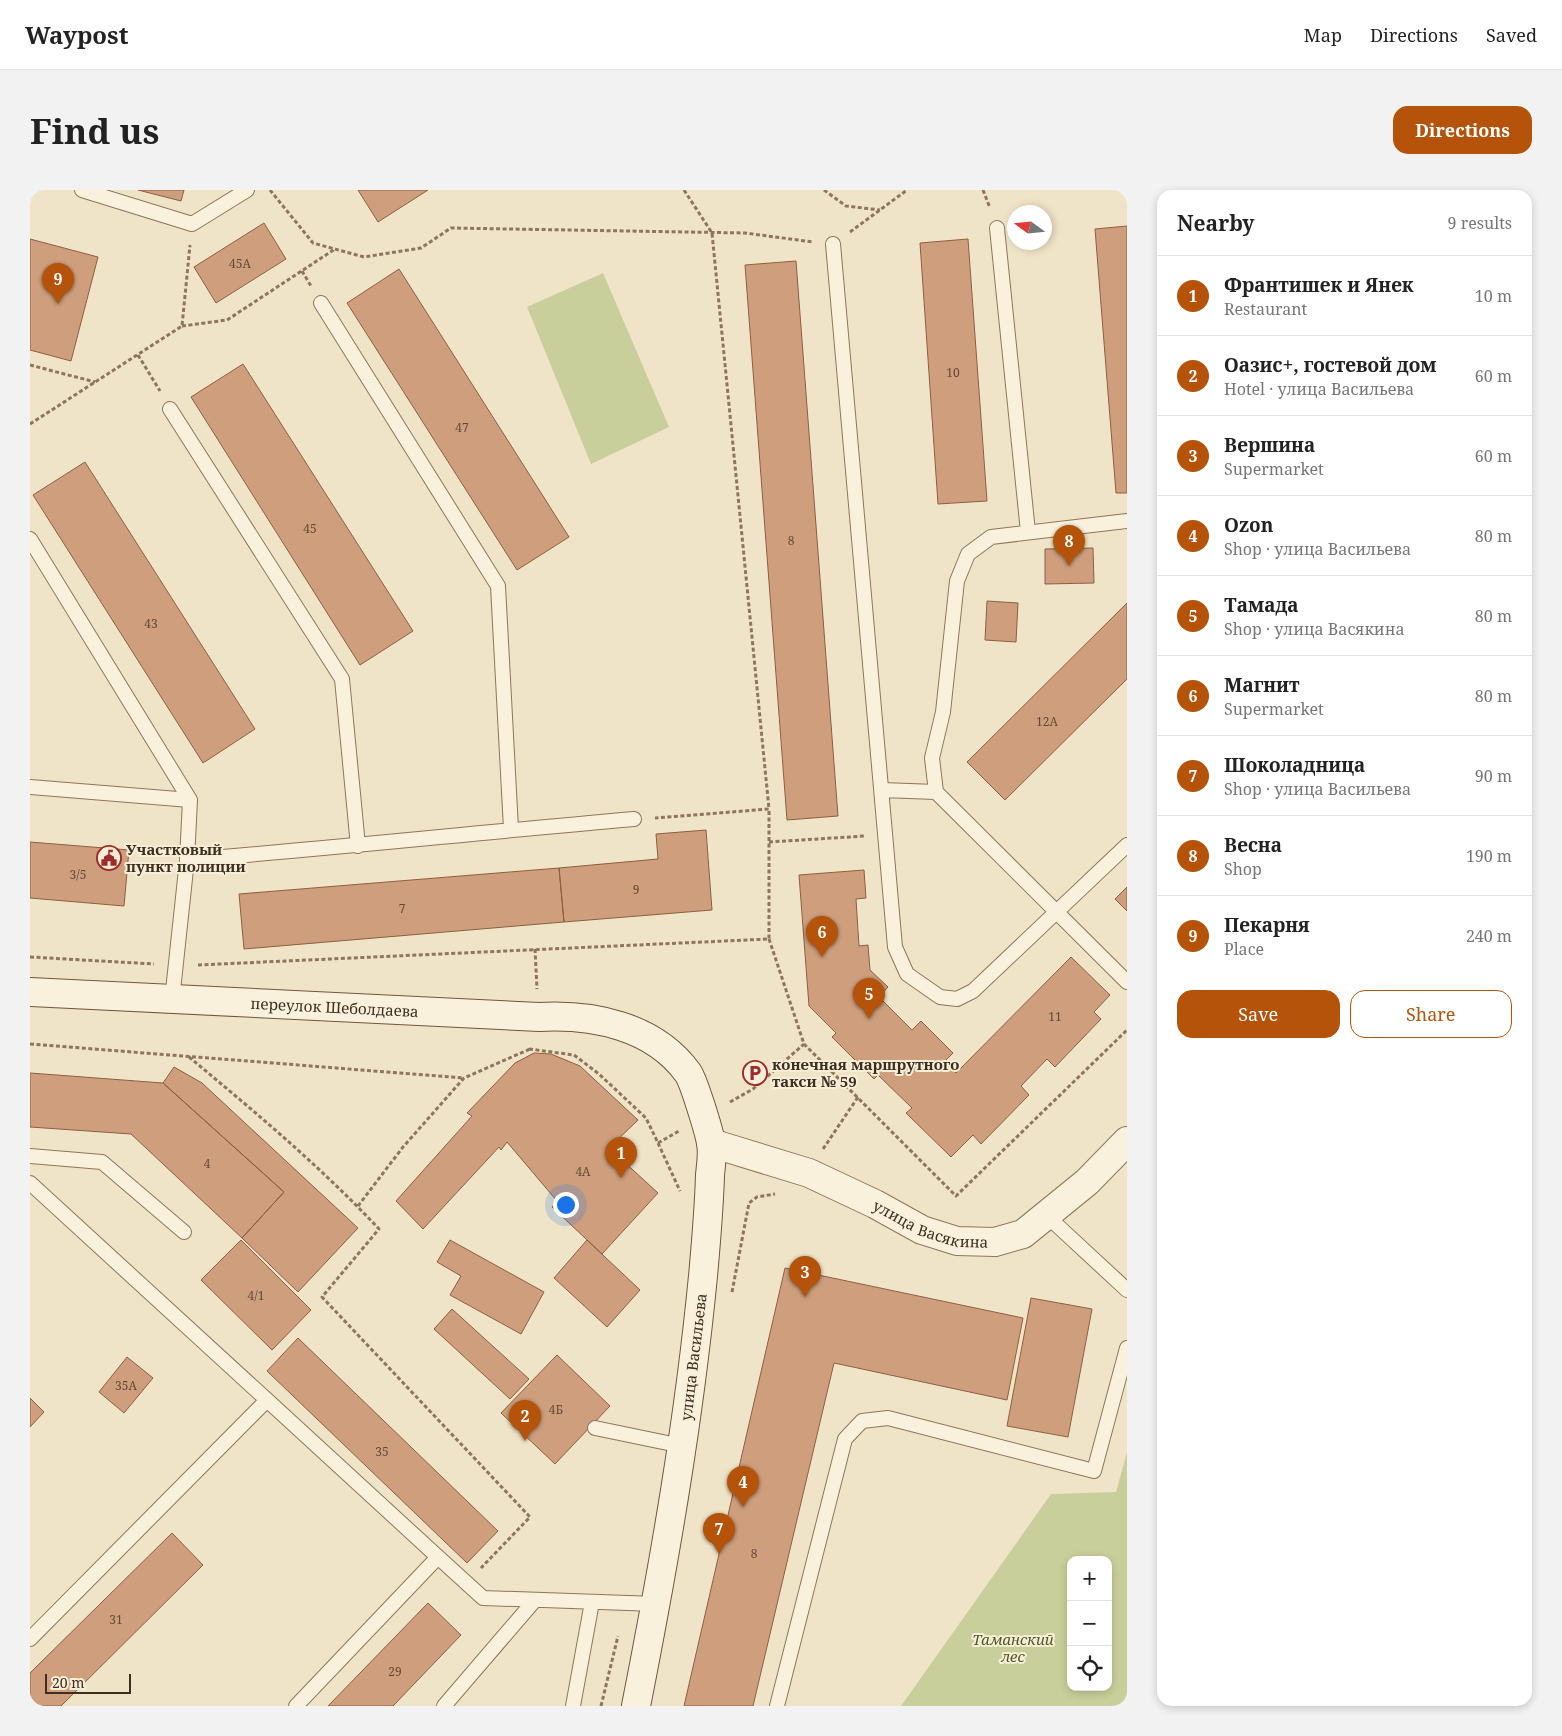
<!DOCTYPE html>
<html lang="en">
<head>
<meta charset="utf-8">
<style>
  body { margin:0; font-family:"Noto Serif",serif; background:#f2f2f2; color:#222 }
  .controls { position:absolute; right:15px; bottom:15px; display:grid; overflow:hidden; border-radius:10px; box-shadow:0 2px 8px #0003 }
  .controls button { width:45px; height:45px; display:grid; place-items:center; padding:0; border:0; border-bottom:1px solid #e0e0e0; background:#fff; color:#222; font:25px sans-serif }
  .compass { position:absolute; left:977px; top:15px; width:45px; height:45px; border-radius:50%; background:#fff; box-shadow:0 2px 8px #0003; rotate:285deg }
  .scale { position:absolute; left:15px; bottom:12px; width:86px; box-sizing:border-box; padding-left:5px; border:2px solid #3d2e20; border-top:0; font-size:14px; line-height:18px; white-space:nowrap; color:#3d2e20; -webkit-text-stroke:4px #f7eed8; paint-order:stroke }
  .you { position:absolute; left:535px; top:1014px; width:18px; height:18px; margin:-12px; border:4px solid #fff; border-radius:50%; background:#1a73e8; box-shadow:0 0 0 8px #1a73e833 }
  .badge { display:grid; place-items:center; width:32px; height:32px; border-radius:50%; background:#b45309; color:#fff; font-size:16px; font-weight:700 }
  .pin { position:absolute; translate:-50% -41px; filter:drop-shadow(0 1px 2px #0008) }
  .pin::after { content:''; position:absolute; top:26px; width:18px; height:15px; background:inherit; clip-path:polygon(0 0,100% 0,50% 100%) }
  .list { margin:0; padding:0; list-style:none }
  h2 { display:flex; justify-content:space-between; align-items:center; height:65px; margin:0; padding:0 20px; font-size:21px }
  h2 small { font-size:16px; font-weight:400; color:#767676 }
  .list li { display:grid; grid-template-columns:32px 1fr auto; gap:15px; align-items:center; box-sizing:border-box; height:80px; padding:0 20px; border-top:1px solid #e0e0e0 }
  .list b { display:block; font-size:19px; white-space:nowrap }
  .list p { margin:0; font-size:16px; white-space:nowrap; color:#767676 }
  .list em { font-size:16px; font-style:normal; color:#767676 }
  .actions { display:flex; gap:10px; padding:15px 20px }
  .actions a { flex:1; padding:11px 0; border:1px solid #b45309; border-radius:15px; text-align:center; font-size:18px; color:#b45309 }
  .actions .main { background:#b45309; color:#fff }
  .icon { flex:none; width:28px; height:28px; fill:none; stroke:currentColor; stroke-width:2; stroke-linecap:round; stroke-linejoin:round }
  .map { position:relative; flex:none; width:1097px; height:1516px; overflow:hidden; border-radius:15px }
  header { display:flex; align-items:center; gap:30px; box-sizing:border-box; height:70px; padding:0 25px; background:#fff; border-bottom:1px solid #e0e0e0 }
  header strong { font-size:24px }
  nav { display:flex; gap:28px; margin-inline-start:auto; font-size:18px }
  .intro { display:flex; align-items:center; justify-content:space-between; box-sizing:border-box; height:120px; padding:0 30px }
  h1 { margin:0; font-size:35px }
  .button { padding:12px 22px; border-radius:15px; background:#b45309; color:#fff; font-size:18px; font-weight:700 }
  main { display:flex; gap:30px; padding:0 30px }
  aside { flex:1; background:#fff; border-radius:15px; box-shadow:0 2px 8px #0003 }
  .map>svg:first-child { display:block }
  .green { fill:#c9cf9b; fill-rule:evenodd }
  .building { fill:#cf9f7d; stroke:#8d5f41 }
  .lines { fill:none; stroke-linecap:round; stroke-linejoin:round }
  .lane-casing { stroke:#8d765c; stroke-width:16 }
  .street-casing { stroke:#8d765c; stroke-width:30 }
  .secondary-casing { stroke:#6f573f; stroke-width:30 }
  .path { stroke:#8d765c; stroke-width:3; stroke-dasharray:4 2.5; stroke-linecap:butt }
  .lane { stroke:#faf1dc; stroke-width:14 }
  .street { stroke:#faf1dc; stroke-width:28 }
  .secondary { stroke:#faf1dc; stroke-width:28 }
  .labels { text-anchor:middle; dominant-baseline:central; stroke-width:4; stroke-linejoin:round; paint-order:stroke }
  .number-label { font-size:12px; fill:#624a37 }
  .poi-label { font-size:15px; font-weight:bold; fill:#3d2e20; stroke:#f7eed8; text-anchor:start }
  .street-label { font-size:15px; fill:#3d2e20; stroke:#f7eed8 }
  .park-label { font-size:15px; font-style:italic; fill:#4d5a26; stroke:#f7eed8 }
</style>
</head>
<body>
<header>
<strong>Waypost</strong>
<nav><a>Map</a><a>Directions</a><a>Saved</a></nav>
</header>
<div class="intro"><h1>Find us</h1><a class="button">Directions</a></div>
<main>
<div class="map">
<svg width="1097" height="1516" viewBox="0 0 1097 1516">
  <rect width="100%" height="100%" fill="#f0e4c8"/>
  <path class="green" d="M 573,83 L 639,237 L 561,274 L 497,117 Z
    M 1097,1262 L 1097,1516 L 871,1516 L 1021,1304 L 1086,1302 ZM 1041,1370 L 1078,1370 L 1078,1497 L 1041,1497 Z"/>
  <path class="building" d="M 108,0 L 154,0 L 151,11 Z
    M 328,0 L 398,0 L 348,32 Z
    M 234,33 L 256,69 L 186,113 L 164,77 Z
    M 1097,36 L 1097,303 L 1086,303 L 1065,39 Z
    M 0,49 L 68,67 L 41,171 L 0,160 Z
    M 938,49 L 957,311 L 908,314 L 890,53 Z
    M 766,71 L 808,626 L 757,630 L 715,75 Z
    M 369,79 L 539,347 L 487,380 L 317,113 Z
    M 213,174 L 383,441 L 330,475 L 161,207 Z
    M 55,272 L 225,539 L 173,573 L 3,305 Z
    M 1063,358 L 1064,393 L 1015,394 L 1015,359 Z
    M 957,411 L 988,413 L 986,452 L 955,450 Z
    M 1097,413 L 1097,489 L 975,610 L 937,572 Z
    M 676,640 L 682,720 L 534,732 L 529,678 L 628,669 L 626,644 Z
    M 0,652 L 99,660 L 94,716 L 0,708 Z
    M 529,678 L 534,732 L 214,759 L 209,704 Z
    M 834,680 L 836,708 L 826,709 L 829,756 L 838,755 L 840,780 L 858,797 L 849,807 L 882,840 L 891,831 L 923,863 L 914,872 L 926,883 L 1041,767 L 1080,805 L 1064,822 L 1071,829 L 1025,877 L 1017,869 L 991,896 L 999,905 L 951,954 L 943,945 L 921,967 L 876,923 L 882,918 L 848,885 L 844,889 L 802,847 L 806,843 L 779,816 L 769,685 Z
    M 1097,697 L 1097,721 L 1085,709 Z
    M 504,863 L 521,864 L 550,876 L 608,930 L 579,958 L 628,1003 L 572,1064 L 522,1017 L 527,1011 L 477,952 L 471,960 L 469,957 L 393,1039 L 366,1011 L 442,926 L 437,923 L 485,873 Z
    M 144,877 L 172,893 L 328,1038 L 268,1102 L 212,1048 L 254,1002 L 133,893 Z
    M 0,883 L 133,893 L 254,1002 L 212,1048 L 101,944 L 0,937 Z
    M 211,1050 L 281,1120 L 242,1160 L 171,1090 Z
    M 420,1050 L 514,1102 L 491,1144 L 420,1105 L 431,1086 L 407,1072 Z
    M 557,1050 L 610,1100 L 577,1137 L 524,1088 Z
    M 755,1078 L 993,1128 L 977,1210 L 804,1173 L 723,1516 L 654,1516 Z
    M 1001,1108 L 1062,1119 L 1038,1247 L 977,1236 Z
    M 422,1119 L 499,1189 L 480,1209 L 404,1139 Z
    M 268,1148 L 468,1341 L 437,1373 L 237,1181 Z
    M 527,1165 L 580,1216 L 525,1274 L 471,1223 Z
    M 97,1167 L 123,1188 L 94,1223 L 69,1202 Z
    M 0,1208 L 14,1222 L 0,1237 Z
    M 142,1343 L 173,1375 L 31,1516 L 0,1516 L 0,1483 Z
    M 398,1413 L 431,1445 L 363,1516 L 298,1516 Z"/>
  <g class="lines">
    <defs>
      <path id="lane" d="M 52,0 L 162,34 L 217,0
        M 967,38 L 998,342
        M 803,54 L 865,757 L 877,784 L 910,807 L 927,809 L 943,801 L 1097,655
        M 291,113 L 468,396 L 481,639
        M 140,219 L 312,489 L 328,656
        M 1097,331 L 961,347 L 938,364 L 927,391 L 913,522 L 902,568 L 906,602 L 1097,792
        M 0,349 L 160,610 L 157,670 L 142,810
        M 0,597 L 160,610
        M 852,600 L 906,602
        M 157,670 C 306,658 455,642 604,629
        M 0,966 L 72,972 L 154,1042
        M 0,993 L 237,1210
        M 1016,1025 L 1097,1100
        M 565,1238 L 652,1256
        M 0,1449 L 237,1210 L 408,1367
        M 266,1516 L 408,1367 L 453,1408 L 626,1414
        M 414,1516 L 505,1410
        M 543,1516 L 562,1412
        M 747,1516 L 815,1249 L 832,1231 L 858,1228 L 1064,1281 L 1097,1158"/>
      <g id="street">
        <path id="s1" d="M 681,953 L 779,983 L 845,1014 L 892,1040 L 927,1051 L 965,1052 L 993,1044 L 1057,992 L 1097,951"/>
      </g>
      <g id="secondary">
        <path id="s2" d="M 0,802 L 509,827 C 563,824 624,836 658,883 C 664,892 679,941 681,953 C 683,963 681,975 680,985 C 679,1019 676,1053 673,1086 C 659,1231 634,1374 606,1516"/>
      </g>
    </defs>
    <use href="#lane" class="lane-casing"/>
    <use href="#street" class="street-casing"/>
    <use href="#secondary" class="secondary-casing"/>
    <path class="path" d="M 240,0 L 283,53 L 334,67 L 391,58 L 421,38 L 715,43 L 783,52
      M 654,0 L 682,43 L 739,619
      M 794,0 L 816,16 L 850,20
      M 953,0 L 960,18
      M 820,42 L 877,0
      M 272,81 L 281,96
      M 152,136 L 197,130 L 305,59
      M 108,165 L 130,201
      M 0,175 L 65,192
      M 0,234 L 152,136 L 160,55
      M 739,652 L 835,646
      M 739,749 L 774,854 L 926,1006 L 1097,840
      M 505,759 L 507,799
      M 0,767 L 124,774
      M 168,775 L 739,749 L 739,619 L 625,628
      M 0,854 L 434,888
      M 499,859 L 544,865 L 569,884 L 616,928 L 628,953 L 649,941
      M 159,867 C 224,921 291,977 349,1039 L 292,1107 L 500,1327 L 451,1378
      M 700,912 L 723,899 L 774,854
      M 628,953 L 650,1001
      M 793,959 L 828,907
      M 328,1016 L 373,957 L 434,888 L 500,859
      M 702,1102 L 719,1013 L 727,1007 L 745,1004
      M 571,1516 L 588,1446"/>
    <use href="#lane" class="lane"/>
    <use href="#street" class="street"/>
    <use href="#secondary" class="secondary"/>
  </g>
  <defs>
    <symbol id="civic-ring" viewBox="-11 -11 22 22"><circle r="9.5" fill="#f7eed8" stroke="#9e2a2b" stroke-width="1.5"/><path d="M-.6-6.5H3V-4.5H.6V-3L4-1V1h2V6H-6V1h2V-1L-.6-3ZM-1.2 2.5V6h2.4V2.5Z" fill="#9e2a2b"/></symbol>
    <symbol id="parking-ring" viewBox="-11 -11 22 22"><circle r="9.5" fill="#f7eed8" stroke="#9e2a2b" stroke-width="1.5"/><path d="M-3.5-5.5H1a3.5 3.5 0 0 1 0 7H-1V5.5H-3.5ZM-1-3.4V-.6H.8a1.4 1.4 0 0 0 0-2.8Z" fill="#9e2a2b"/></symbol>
  </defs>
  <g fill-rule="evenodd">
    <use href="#civic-ring" x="65" y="654" width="28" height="28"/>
    <use href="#parking-ring" x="711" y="869" width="28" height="28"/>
  </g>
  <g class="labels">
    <g class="number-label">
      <text x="210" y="73">45А</text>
      <text x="923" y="182">10</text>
      <text x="432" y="237">47</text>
      <text x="280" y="338">45</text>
      <text x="761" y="350">8</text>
      <text x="121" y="433">43</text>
      <text x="1017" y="531">12А</text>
      <text x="48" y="684">3/5</text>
      <text x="606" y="699">9</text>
      <text x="372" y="718">7</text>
      <text x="1025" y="826">11</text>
      <text x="177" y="973">4</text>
      <text x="553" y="981">4А</text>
      <text x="226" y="1105">4/1</text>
      <text x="96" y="1195">35А</text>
      <text x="526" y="1219">4Б</text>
      <text x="352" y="1261">35</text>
      <text x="724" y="1363">8</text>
      <text x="86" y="1429">31</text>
      <text x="365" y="1481">29</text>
    </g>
    <g class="poi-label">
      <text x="96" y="659">Участковый<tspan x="96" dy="17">пункт полиции</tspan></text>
      <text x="742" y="874">конечная маршрутного<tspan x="742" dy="17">такси № 59</tspan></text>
    </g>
    <g class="street-label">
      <text stroke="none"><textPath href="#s2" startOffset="305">переулок Шеболдаева</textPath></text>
      <text stroke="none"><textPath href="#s1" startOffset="236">улица Васякина</textPath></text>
      <text transform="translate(663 1167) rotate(-83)">улица Васильева</text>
    </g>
    <g class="park-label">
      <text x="983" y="1449">Таманский<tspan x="983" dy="17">лес</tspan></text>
    </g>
  </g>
</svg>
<div class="controls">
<button>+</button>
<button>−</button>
<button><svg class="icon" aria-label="locate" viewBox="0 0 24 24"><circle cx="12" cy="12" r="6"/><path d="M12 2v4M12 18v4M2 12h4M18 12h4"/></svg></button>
</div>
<svg class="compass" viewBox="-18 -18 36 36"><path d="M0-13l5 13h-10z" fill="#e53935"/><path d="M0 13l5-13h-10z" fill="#767676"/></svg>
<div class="scale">20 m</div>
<div class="you"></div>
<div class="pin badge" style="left:591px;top:988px">1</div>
<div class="pin badge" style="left:495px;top:1251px">2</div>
<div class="pin badge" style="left:775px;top:1107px">3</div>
<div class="pin badge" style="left:713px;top:1317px">4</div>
<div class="pin badge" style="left:839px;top:829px">5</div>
<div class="pin badge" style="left:792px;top:767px">6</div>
<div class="pin badge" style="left:689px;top:1364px">7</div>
<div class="pin badge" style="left:1039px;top:376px">8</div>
<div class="pin badge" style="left:28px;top:114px">9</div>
</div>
<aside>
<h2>Nearby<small>9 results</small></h2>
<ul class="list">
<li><span class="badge">1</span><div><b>Франтишек и Янек</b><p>Restaurant</p></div><em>10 m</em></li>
<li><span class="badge">2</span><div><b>Оазис+, гостевой дом</b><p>Hotel · улица Васильева</p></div><em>60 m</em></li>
<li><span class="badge">3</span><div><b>Вершина</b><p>Supermarket</p></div><em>60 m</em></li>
<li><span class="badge">4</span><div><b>Ozon</b><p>Shop · улица Васильева</p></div><em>80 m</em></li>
<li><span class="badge">5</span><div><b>Тамада</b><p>Shop · улица Васякина</p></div><em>80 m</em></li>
<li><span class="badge">6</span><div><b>Магнит</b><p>Supermarket</p></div><em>80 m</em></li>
<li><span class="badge">7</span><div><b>Шоколадница</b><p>Shop · улица Васильева</p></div><em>90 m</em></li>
<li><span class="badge">8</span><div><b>Весна</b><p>Shop</p></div><em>190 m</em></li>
<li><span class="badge">9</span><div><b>Пекарня</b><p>Place</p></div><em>240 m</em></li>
</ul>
<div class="actions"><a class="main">Save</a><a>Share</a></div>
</aside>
</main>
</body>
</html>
